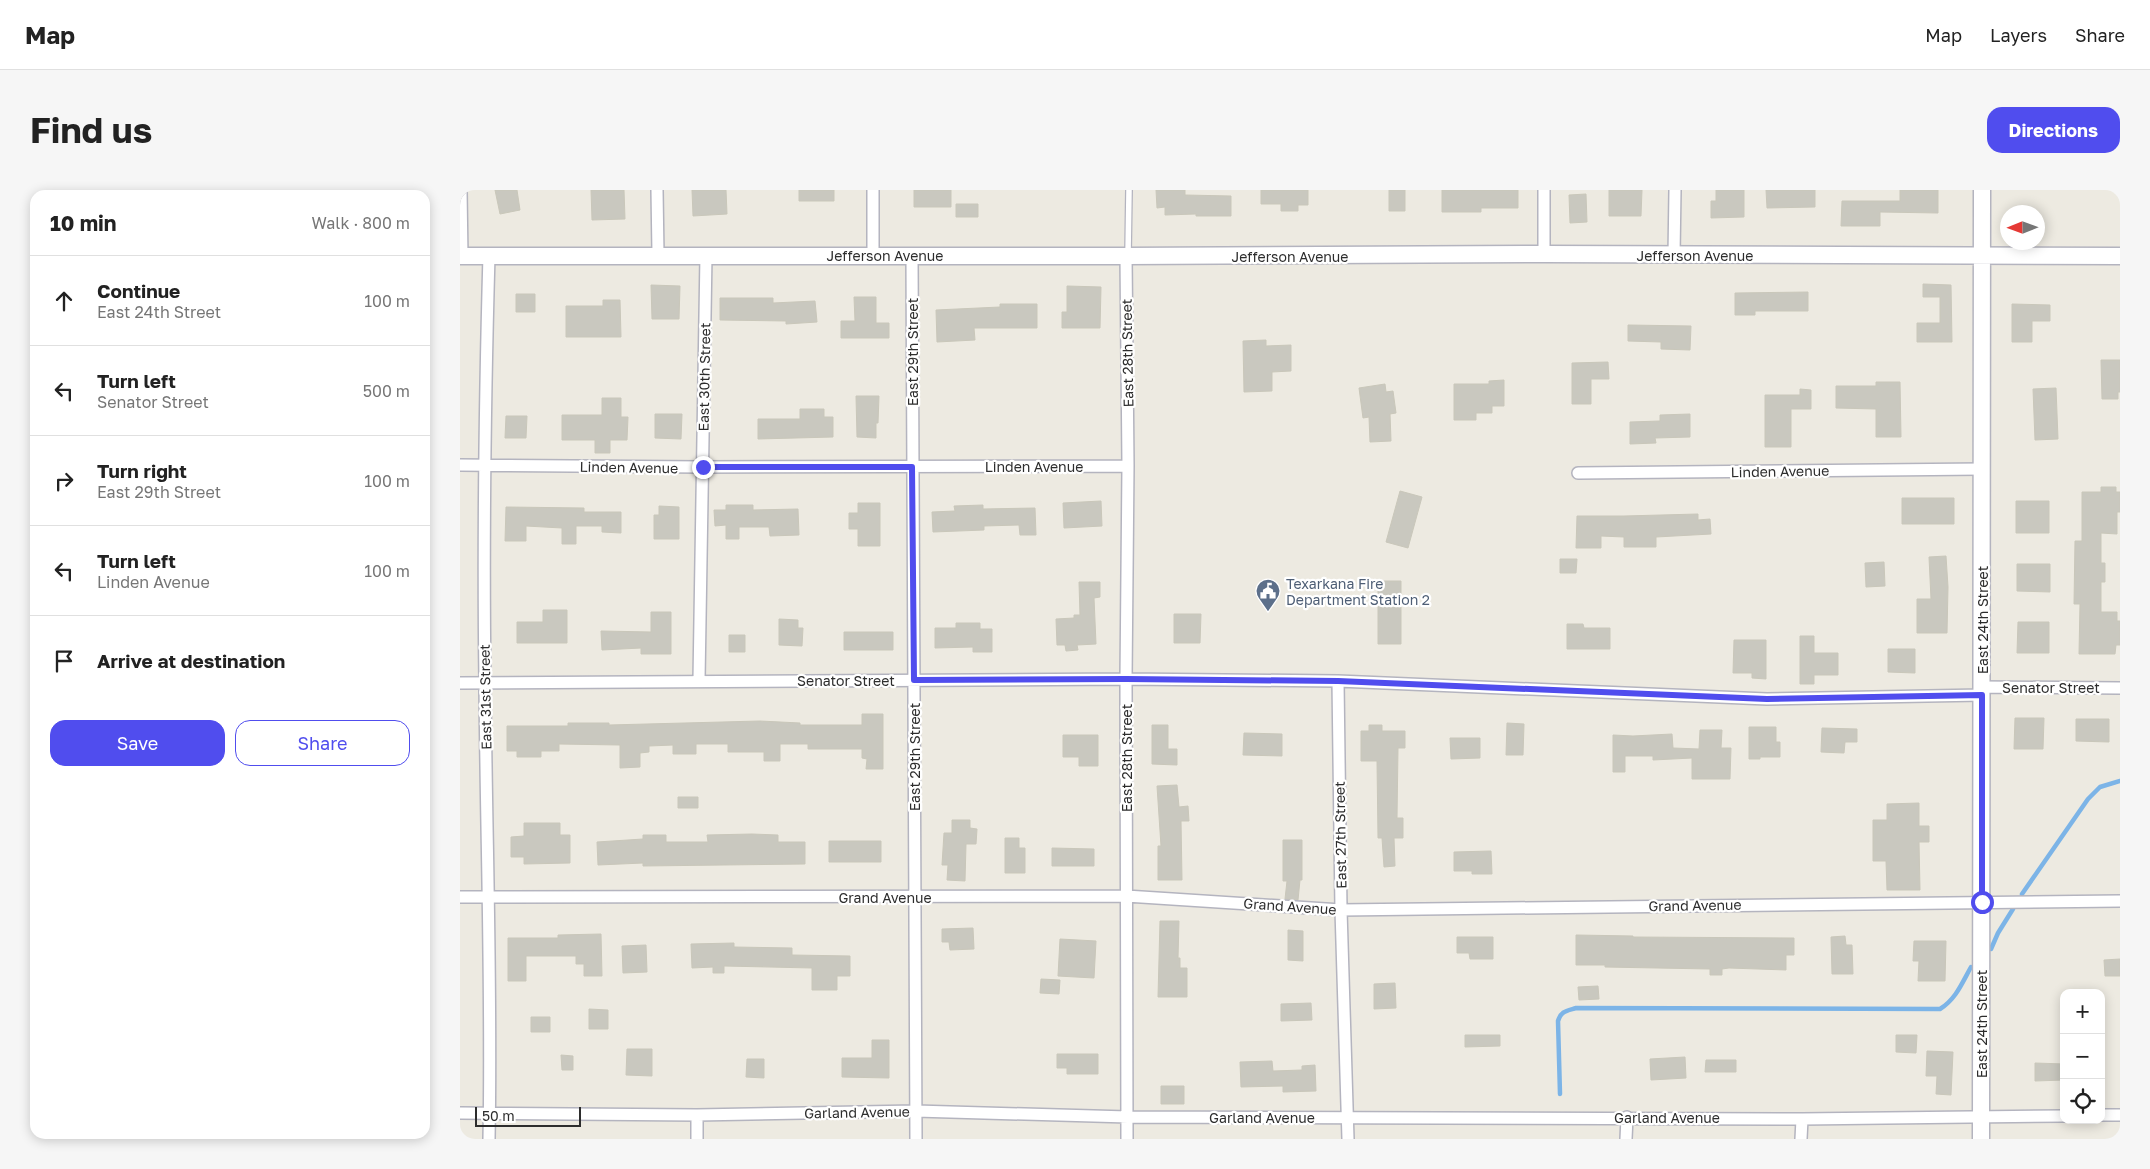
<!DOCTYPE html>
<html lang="en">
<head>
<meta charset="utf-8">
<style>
  body { margin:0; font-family:"Golos Text",sans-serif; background:#f6f6f6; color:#222 }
  .controls { position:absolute; right:15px; bottom:15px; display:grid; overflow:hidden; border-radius:10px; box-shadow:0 2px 12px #0003 }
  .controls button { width:45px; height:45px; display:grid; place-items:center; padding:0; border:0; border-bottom:1px solid #e0e0e0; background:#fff; color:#222; font:25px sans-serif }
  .compass { position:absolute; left:1540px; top:15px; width:45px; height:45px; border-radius:50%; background:#fff; box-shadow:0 2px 12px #0003; rotate:269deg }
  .scale { position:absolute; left:15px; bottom:12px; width:106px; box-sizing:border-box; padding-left:5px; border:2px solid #2d2d2d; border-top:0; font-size:14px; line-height:18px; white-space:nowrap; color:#2d2d2d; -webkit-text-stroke:4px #fff; paint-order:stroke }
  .stop { position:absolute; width:15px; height:15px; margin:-11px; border:4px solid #504dee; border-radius:50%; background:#fff }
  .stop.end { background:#504dee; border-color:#fff; box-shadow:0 1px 5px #0008 }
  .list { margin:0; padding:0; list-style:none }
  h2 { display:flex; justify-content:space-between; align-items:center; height:65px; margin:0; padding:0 20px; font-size:21px }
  h2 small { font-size:16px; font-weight:400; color:#767676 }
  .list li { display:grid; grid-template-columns:32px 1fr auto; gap:15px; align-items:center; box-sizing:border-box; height:90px; padding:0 20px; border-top:1px solid #e0e0e0 }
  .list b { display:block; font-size:19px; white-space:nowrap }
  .list p { margin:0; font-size:16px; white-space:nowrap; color:#767676 }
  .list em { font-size:16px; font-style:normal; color:#767676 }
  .actions { display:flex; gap:10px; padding:15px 20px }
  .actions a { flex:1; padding:11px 0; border:1px solid #504dee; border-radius:15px; text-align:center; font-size:18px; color:#504dee }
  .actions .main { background:#504dee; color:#fff }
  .icon { flex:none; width:28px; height:28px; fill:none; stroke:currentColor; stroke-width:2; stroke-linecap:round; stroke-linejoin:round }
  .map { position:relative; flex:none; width:1660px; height:949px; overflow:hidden; border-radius:15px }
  header { display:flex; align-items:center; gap:30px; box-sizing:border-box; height:70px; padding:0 25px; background:#fff; border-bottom:1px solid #e0e0e0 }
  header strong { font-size:24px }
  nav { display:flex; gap:28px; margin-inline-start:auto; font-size:18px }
  .intro { display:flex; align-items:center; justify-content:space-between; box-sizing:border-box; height:120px; padding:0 30px }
  h1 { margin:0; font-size:35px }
  .button { padding:12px 22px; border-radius:15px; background:#504dee; color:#fff; font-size:18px; font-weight:700 }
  main { display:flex; gap:30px; padding:0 30px }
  aside { flex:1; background:#fff; border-radius:15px; box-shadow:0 2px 12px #0003 }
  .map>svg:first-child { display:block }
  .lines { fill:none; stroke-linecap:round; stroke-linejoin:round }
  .stream { stroke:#7cb4e7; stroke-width:4.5 }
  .building { fill:#c9c8bf; stroke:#c9c7ba }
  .lane-casing { stroke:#b4b4bf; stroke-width:8 }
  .street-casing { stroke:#b4b4bf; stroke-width:14 }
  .secondary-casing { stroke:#b4b4bf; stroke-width:19 }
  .lane { stroke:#fff; stroke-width:5.5 }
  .street { stroke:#fff; stroke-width:11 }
  .secondary { stroke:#fff; stroke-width:16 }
  .route { stroke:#504dee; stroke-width:6 }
  .labels { text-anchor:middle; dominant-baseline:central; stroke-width:4.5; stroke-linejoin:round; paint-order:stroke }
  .street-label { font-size:14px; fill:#2d2d2d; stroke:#fff }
  .service-label { font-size:14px; fill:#4e5e75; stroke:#fff; text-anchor:start }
</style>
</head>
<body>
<header>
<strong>Map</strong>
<nav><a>Map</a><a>Layers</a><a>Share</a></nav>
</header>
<div class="intro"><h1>Find us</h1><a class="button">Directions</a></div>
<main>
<aside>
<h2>10 min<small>Walk · 800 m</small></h2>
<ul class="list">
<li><svg class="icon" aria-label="ahead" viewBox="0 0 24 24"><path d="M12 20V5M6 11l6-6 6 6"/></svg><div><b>Continue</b><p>East 24th Street</p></div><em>100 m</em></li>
<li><svg class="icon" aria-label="left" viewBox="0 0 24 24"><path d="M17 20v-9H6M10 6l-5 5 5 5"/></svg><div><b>Turn left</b><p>Senator Street</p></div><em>500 m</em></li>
<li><svg class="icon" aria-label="right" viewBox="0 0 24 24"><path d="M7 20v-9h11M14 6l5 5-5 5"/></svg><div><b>Turn right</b><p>East 29th Street</p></div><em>100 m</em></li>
<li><svg class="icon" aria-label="left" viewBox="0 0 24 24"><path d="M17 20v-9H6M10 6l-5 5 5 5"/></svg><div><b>Turn left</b><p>Linden Avenue</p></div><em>100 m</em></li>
<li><svg class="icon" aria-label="arrive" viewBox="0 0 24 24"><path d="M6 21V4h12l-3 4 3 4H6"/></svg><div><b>Arrive at destination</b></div></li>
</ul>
<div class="actions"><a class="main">Save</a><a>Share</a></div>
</aside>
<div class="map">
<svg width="1660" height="949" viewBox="0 0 1660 949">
  <rect width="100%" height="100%" fill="#edeae1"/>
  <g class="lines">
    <path class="stream" d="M 1562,704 L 1628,609 L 1640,597 L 1660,591
      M 1531,759 L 1538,743 L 1553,719
      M 1100,904 L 1098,831 C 1101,821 1106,821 1116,818 L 1480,819 C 1496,809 1502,793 1511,777"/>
  </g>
  <path class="building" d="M 35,0 L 57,0 L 60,20 L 40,24 Z
    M 131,0 L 164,0 L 165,29 L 132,30 Z
    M 232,0 L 266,0 L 267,24 L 233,26 Z
    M 339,0 L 374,0 L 374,11 L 339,11 Z
    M 454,0 L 491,0 L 491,17 L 454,17 Z
    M 696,0 L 725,0 L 725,5 L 771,6 L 771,26 L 736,26 L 736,24 L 705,25 L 705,17 L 697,18 Z
    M 801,0 L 848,0 L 848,15 L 838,15 L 838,21 L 821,21 L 821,14 L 801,14 Z
    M 929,0 L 945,0 L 945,21 L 929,21 Z
    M 982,0 L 1058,0 L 1058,18 L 1021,18 L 1021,22 L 982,22 Z
    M 1149,0 L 1182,0 L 1181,26 L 1149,26 Z
    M 1256,0 L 1284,0 L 1284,27 L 1251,28 L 1251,11 L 1256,11 Z
    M 1306,0 L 1355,0 L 1355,17 L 1307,18 Z
    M 1440,0 L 1478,0 L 1478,23 L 1420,22 L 1420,36 L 1381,36 L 1382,11 L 1440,11 Z
    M 1126,4 L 1127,32 L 1110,33 L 1109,5 Z
    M 496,14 L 518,14 L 518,27 L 496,27 Z
    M 1463,94 L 1491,95 L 1492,152 L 1457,152 L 1457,133 L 1480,133 L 1480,107 L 1463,107 Z
    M 191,95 L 220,96 L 219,129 L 192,129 Z
    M 607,96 L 641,97 L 640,138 L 602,138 L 602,122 L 607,122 Z
    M 1348,102 L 1348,121 L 1295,121 L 1295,125 L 1275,125 L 1275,103 Z
    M 56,104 L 75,104 L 75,122 L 56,122 Z
    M 394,107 L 416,107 L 416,133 L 429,133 L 429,148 L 381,148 L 381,131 L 395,131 Z
    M 260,108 L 313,108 L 313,113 L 355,111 L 357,132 L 326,134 L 326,131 L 260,130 Z
    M 143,110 L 160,110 L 161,147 L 106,147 L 106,116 L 143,116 Z
    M 540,114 L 577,114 L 577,138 L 514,138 L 515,150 L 477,152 L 476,120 L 540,117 Z
    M 1552,114 L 1590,115 L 1590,131 L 1572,131 L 1572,152 L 1552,152 Z
    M 1168,135 L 1231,136 L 1230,160 L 1201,159 L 1201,152 L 1168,151 Z
    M 806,150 L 806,156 L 831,155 L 831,181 L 812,182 L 812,201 L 784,202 L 783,151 Z
    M 1641,170 L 1660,170 L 1660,202 L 1658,202 L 1658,209 L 1642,209 Z
    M 1148,172 L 1149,189 L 1131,189 L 1131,214 L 1112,214 L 1112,173 Z
    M 1044,190 L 1044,216 L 1032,216 L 1032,223 L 1016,223 L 1016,230 L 994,230 L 994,194 L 1029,194 L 1029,191 Z
    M 1416,192 L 1440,192 L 1441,247 L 1416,247 L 1416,219 L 1376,218 L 1376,196 L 1416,196 Z
    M 925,194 L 926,202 L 933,201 L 936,223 L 930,224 L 931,251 L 910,252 L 909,227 L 903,228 L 899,198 Z
    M 1596,198 L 1598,249 L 1575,250 L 1573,199 Z
    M 1340,199 L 1351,200 L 1351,219 L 1331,219 L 1331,257 L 1305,257 L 1305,205 L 1340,205 Z
    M 396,206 L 419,206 L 418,233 L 416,233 L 416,248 L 397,247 Z
    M 142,208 L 161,208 L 161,227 L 168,227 L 167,250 L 150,250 L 150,263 L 135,263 L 135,250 L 102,250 L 102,225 L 142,225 Z
    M 340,219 L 364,219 L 364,227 L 373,227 L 373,247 L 298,249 L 298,229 L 340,229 Z
    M 195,224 L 222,224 L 221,249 L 195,248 Z
    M 1230,224 L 1230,247 L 1195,248 L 1196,253 L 1170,254 L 1170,232 L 1200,231 L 1200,225 Z
    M 46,226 L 67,226 L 66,248 L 45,248 Z
    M 1641,297 L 1656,297 L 1656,302 L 1660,302 L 1660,322 L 1657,322 L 1657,344 L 1641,343 L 1641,373 L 1645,373 L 1645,392 L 1641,392 L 1641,422 L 1657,422 L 1657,431 L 1660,431 L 1660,455 L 1656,455 L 1655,464 L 1619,464 L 1620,414 L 1614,414 L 1615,351 L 1622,351 L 1622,302 L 1641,302 Z
    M 940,301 L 962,307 L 948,358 L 926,352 Z
    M 1442,308 L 1494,308 L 1494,334 L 1442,334 Z
    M 641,311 L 642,336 L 604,338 L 603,313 Z
    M 1556,311 L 1589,311 L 1589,343 L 1556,343 Z
    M 398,313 L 420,313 L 420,356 L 398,356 L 398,339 L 389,339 L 389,323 L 398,323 Z
    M 266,315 L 293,315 L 293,320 L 338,319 L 339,345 L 310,346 L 309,337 L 279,337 L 279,349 L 266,349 L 266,335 L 255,336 L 254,320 L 266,320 Z
    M 523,315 L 523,319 L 575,318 L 576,345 L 560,345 L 559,335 L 524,336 L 524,340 L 473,342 L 472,322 L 495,321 L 494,316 Z
    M 199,316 L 219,317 L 219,349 L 194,349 L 194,325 L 199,325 Z
    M 46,317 L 124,318 L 124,322 L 161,322 L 161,343 L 142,342 L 142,336 L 116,336 L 116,354 L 102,354 L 102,338 L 66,336 L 66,351 L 45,351 Z
    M 1238,324 L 1238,330 L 1250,329 L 1251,344 L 1196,347 L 1196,357 L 1164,357 L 1164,347 L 1141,346 L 1141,358 L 1116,358 L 1117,326 L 1164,326 Z
    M 1486,366 L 1488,397 L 1487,443 L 1457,443 L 1457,409 L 1471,409 L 1469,367 Z
    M 1100,369 L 1117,369 L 1116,383 L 1100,383 Z
    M 1424,372 L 1425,396 L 1406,397 L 1405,373 Z
    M 1557,374 L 1590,374 L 1590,402 L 1557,401 Z
    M 918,391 L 941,391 L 941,454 L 918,454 Z
    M 619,392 L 640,392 L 640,407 L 634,408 L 636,454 L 617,455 L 618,460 L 606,461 L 605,455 L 597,455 L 596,429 L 614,428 L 614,425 L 620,425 Z
    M 83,420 L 107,420 L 107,453 L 57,453 L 57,432 L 83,432 Z
    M 191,422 L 211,422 L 211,464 L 181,464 L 181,458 L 142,460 L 141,441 L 191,442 Z
    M 714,424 L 741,424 L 740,453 L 714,453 Z
    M 319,429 L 338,430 L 338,438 L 343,438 L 342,456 L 319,455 Z
    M 1558,432 L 1589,432 L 1589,463 L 1557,463 Z
    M 496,433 L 520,433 L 520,439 L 532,439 L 532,462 L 513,462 L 513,457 L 475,458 L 475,438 L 496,438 Z
    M 1107,434 L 1123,434 L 1124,438 L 1150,438 L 1150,459 L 1107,459 Z
    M 384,442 L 433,442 L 433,460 L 384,460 Z
    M 269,445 L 285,445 L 285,462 L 269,462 Z
    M 1340,446 L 1354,446 L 1354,463 L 1378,463 L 1378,485 L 1354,485 L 1354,494 L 1340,494 Z
    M 1274,450 L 1306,450 L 1306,489 L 1292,488 L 1292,483 L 1273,483 Z
    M 1428,459 L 1455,459 L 1455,483 L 1428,482 Z
    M 402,524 L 423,524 L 423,579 L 406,579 L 407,569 L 402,568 L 402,559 L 348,559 L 348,554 L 320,554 L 320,571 L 304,571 L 304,562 L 268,562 L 268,554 L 236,554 L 236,564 L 213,564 L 213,555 L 189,556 L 189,562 L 180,563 L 180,577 L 160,578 L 160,555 L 99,554 L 99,561 L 81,561 L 81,567 L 57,567 L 57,561 L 47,561 L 47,536 L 108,536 L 108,533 L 149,533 L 149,535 L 300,531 L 340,533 L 340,535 L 402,535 Z
    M 1555,528 L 1584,528 L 1583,559 L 1554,559 Z
    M 1616,529 L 1649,529 L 1649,552 L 1616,551 Z
    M 1047,533 L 1064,534 L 1063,565 L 1046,565 Z
    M 692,535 L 708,535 L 708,559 L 717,559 L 717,575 L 692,574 Z
    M 909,535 L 922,535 L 922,541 L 945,541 L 945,558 L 938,558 L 937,628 L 943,628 L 943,648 L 934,648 L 935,676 L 924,677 L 922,648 L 918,648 L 917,571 L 901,571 L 901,541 L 909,541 Z
    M 1289,537 L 1316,537 L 1316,552 L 1320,552 L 1320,567 L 1300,567 L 1300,569 L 1289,569 Z
    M 1362,538 L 1397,539 L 1397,552 L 1385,552 L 1384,563 L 1361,562 Z
    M 1240,540 L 1262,540 L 1261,558 L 1271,558 L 1270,589 L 1232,589 L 1232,568 L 1193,570 L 1193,566 L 1165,566 L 1165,582 L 1153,582 L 1153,545 L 1173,546 L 1212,544 L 1213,558 L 1239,559 Z
    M 784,543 L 822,544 L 822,566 L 783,565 Z
    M 603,545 L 638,545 L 638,576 L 619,576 L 619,567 L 603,567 Z
    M 990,548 L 1020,548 L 1020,568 L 991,569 Z
    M 717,595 L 719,617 L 728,616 L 729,631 L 721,631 L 722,690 L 698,690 L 698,656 L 701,656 L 697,596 Z
    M 218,607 L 238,607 L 238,618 L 218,618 Z
    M 1459,613 L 1459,636 L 1469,636 L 1469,652 L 1459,652 L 1460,700 L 1427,700 L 1426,671 L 1413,671 L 1413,630 L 1427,630 L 1427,614 Z
    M 492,630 L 510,630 L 510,638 L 517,639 L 516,654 L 506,654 L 505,691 L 487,690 L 488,675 L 482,675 L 484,643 L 492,643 Z
    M 64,633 L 100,633 L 100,645 L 110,645 L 110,673 L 64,674 L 64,667 L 51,667 L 51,647 L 64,646 Z
    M 292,644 L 318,645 L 318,652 L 345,652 L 345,674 L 183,676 L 183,673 L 138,675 L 137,652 L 183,649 L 183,645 L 206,645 L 206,652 L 248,652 L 247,645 Z
    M 545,648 L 559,648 L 559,658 L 565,658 L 565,683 L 545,683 Z
    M 823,650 L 842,650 L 842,690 L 840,690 L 838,710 L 825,709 L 827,691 L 823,691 Z
    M 369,651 L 421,651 L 421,672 L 369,672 Z
    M 592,658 L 634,659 L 634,676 L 592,676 Z
    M 1031,661 L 1032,684 L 1012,684 L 1012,681 L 994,681 L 994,662 Z
    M 700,731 L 719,731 L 718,768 L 720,768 L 720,778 L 727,778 L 727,807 L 698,807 Z
    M 513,738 L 514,759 L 490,760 L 489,752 L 482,752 L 482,739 Z
    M 828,740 L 843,741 L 843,771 L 828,770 Z
    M 141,744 L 142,786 L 124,786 L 124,774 L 116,774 L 116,766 L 66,766 L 66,791 L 48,791 L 48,748 L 98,748 L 98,745 Z
    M 1116,745 L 1173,746 L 1173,747 L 1334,748 L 1334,765 L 1326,765 L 1326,780 L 1269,778 L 1262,779 L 1262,785 L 1250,785 L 1250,779 L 1145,777 L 1145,775 L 1116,775 Z
    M 1385,746 L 1386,755 L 1392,755 L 1393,784 L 1372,784 L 1371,747 Z
    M 997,747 L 1033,747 L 1033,769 L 1010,769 L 1009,763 L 997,763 Z
    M 600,749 L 636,751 L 634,788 L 598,786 Z
    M 1454,751 L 1486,751 L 1485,791 L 1458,791 L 1459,771 L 1453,771 Z
    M 274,753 L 274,757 L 332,758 L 332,765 L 390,766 L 390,786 L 377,786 L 377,800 L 352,800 L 352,778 L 264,776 L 264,783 L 253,783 L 253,777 L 232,778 L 231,754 Z
    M 186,755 L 187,782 L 163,783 L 162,756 Z
    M 1660,769 L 1660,786 L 1645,786 L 1644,770 Z
    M 581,789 L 600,790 L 599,804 L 580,803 Z
    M 935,793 L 936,818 L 914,819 L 914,794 Z
    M 1138,796 L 1139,809 L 1119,810 L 1118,797 Z
    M 851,813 L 852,830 L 821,831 L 821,814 Z
    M 129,819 L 148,820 L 148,839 L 129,839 Z
    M 71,827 L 90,827 L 90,842 L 71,842 Z
    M 1005,845 L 1040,845 L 1040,856 L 1005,857 Z
    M 1436,845 L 1457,845 L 1456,863 L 1436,862 Z
    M 412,850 L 429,850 L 429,888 L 382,887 L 382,868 L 412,868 Z
    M 167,859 L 192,859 L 192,886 L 166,885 Z
    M 1467,861 L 1493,862 L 1491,905 L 1476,904 L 1477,886 L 1466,886 Z
    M 597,864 L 638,864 L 638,884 L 607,884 L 607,878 L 597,878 Z
    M 101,865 L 113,866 L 113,880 L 102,880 Z
    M 1225,867 L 1226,888 L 1191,890 L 1190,869 Z
    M 287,869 L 304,869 L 304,888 L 286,887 Z
    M 1246,870 L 1276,870 L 1276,882 L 1245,882 Z
    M 812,871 L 813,881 L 842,880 L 842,876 L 855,875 L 856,901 L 823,902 L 823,896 L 781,897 L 780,872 Z
    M 1575,873 L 1604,874 L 1604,890 L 1575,891 Z
    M 701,896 L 724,896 L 724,914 L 701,914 Z"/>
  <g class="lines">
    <defs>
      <path id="lane" d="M 668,65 L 669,0"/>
      <path id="street" d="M 1,0 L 2,66
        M 197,0 L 198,64
        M 1084,64 L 1084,0
        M 29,65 C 25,207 23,349 25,492 C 26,644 32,796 29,949
        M 452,65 L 456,949
        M 1214,65 L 1215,0
        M 413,66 L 413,0
        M 666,66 L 668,276 L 666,489 L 667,949
        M 0,275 L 243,277 L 668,276
        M 1118,283 L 1522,279
        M 239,490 L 246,65
        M 878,491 L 881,720 L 888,949
        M 0,493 L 666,489 L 878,491 L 1307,509 L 1522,505
        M 1522,497 L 1660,498
        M 0,707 L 666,706 L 881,720 L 1660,711
        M 0,923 L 237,925 L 456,921 L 668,927 L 1342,929 L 1604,926
        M 237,925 L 237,949
        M 1641,925 L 1660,925
        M 1166,949 L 1167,927
        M 1341,949 L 1342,929"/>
      <path id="secondary" d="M 0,66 L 666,66 L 1084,64 L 1660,66
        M 1521,949 L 1522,0"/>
    </defs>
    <use href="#lane" class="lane-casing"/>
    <use href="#street" class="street-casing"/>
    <use href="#secondary" class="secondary-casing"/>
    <use href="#lane" class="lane"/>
    <use href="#street" class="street"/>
    <use href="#secondary" class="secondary"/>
  </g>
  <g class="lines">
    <path class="route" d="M 243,277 L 452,277 L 454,490 L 666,489 L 878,491 L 1307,509 L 1522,505 L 1522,712"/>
  </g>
  <defs>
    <symbol id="civic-pin" viewBox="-11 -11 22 30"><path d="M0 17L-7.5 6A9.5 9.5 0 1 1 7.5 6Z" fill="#5c6f8a" stroke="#fff"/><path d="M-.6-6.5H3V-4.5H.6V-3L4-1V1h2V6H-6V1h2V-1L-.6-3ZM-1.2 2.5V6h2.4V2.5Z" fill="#fff"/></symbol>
  </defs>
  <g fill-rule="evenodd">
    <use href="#civic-pin" x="794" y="387" width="28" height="38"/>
  </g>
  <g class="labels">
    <g class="street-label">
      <text x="425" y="65">Jefferson Avenue</text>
      <text x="1235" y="65">Jefferson Avenue</text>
      <text x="830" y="66">Jefferson Avenue</text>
      <text transform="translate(452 162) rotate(-90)">East 29th Street</text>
      <text transform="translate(667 163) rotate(-91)">East 28th Street</text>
      <text transform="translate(244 187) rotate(-89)">East 30th Street</text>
      <text x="574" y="276">Linden Avenue</text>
      <text transform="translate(169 277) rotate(1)">Linden Avenue</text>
      <text transform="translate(1320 281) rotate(-1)">Linden Avenue</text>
      <text transform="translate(1522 430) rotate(-90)">East 24th Street</text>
      <text x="386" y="490">Senator Street</text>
      <text x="1591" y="497">Senator Street</text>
      <text transform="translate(25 507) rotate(-91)">East 31st Street</text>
      <text transform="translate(454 567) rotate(-90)">East 29th Street</text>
      <text transform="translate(666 568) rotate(-90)">East 28th Street</text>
      <text transform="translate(880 645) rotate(-91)">East 27th Street</text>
      <text x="425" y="707">Grand Avenue</text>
      <text transform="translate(1235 715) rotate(-1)">Grand Avenue</text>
      <text transform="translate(830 716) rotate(4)">Grand Avenue</text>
      <text transform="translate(1521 834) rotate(-90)">East 24th Street</text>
      <text transform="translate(397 922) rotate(-1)">Garland Avenue</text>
      <text x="802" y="927">Garland Avenue</text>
      <text x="1207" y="927">Garland Avenue</text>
    </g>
    <g class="service-label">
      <text x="826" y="393">Texarkana Fire<tspan x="826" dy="16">Department Station 2</tspan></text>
    </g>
  </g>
</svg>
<div class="controls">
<button>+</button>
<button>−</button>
<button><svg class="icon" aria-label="locate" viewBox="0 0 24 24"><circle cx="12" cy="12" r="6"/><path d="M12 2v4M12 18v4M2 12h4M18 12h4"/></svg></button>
</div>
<svg class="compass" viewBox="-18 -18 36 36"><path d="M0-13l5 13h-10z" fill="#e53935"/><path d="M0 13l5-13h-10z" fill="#767676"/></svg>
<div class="scale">50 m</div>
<div class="stop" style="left:1522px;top:712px"></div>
<div class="stop end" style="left:243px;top:277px"></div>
</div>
</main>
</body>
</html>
